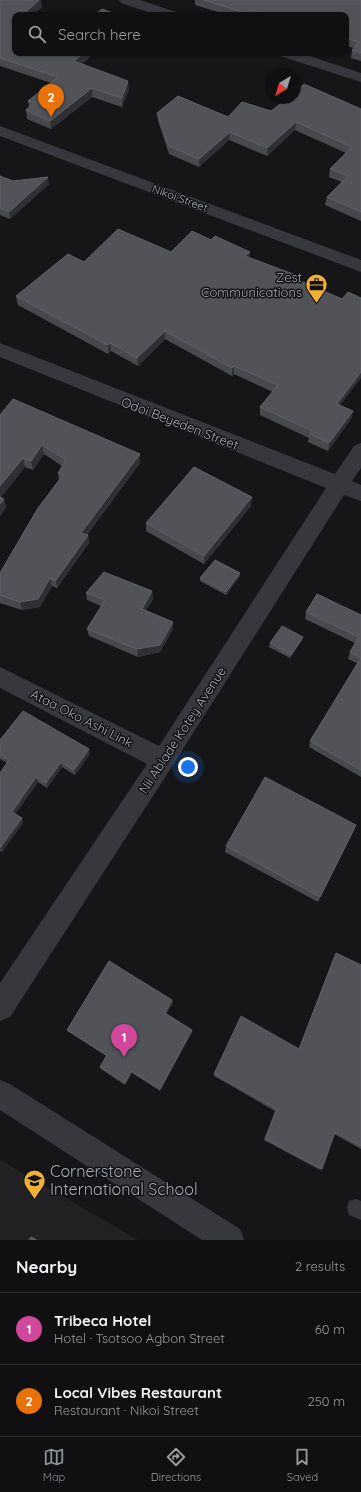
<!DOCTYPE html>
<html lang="en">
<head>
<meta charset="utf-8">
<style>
  body { margin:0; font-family:Quicksand,sans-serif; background:#19191b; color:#f1f3f6 }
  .compass { position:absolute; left:265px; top:68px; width:36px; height:36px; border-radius:50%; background:#101012; box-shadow:0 1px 3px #0004; rotate:218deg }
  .you { position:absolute; left:188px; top:767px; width:14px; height:14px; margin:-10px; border:3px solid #fff; border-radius:50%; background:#1a73e8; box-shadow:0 0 0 6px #1a73e833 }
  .badge { display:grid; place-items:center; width:26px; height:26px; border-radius:50%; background:#8c9099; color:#fff; font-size:13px; font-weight:700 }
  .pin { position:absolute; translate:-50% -33px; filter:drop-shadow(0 1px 2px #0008) }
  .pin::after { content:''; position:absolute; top:21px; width:14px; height:12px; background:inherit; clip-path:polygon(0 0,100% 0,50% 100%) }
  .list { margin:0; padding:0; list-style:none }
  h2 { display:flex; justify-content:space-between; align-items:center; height:52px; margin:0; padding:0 16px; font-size:17px }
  h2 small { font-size:13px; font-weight:400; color:#9c9d9f }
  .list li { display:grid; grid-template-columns:26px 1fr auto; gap:12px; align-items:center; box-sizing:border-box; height:72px; padding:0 16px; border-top:1px solid #303032 }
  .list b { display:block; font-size:15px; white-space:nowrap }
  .list p { margin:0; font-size:13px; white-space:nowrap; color:#9c9d9f }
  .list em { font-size:13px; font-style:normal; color:#9c9d9f }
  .icon { flex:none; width:22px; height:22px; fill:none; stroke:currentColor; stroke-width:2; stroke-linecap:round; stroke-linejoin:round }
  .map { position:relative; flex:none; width:361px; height:1240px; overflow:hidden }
  .search { position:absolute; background:#101012; box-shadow:0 1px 3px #0004; left:12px; right:12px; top:12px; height:44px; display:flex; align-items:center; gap:10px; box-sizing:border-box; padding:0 14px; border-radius:8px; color:#9c9d9f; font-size:15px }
  .sheet { height:196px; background:#101012 }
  nav { display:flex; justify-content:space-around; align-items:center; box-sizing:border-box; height:56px; border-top:1px solid #303032; background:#101012; font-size:11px; color:#9c9d9f }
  nav a { display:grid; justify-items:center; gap:2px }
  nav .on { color:#8c9099 }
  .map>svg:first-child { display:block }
  .built { fill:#222225 }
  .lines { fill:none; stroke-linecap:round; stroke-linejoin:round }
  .lane { fill:#37383d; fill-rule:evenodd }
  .street { fill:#37383d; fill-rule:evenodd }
  .wall { fill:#47494d }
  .shaded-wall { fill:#2f3033 }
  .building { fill:#525359; stroke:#5f6168 }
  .labels { text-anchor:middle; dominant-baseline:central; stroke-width:3; stroke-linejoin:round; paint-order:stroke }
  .far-street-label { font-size:11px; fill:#a8adb8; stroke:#111113 }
  .poi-label { font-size:13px; fill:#a8adb8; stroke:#111113; text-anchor:end }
  .street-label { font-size:13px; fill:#a8adb8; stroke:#111113 }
  .near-poi-label { font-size:16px; fill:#a8adb8; stroke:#111113; text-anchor:start }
</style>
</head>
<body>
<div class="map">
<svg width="361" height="1240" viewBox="0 0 361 1240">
  <rect width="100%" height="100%" fill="#161618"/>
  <path class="built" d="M 0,1160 L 138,1240 L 0,1240 Z"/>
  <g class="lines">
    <path class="lane" d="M 356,1199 L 361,1201 L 361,1220 L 349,1215 L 347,1208 L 349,1201 Z"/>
    <path class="street" d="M 119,0 L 140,0 L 176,12 L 178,15 L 157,15 L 121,3 Z
      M 278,53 L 300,53 L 361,73 L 361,82 L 280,56 Z
      M 0,126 L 361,260 L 361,272 L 0,136 Z
      M 0,343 L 335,474 L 354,446 L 361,443 L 361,468 L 352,481 L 361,485 L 361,501 L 344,495 L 171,768 L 10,1017 L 0,1021 L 0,983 L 147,764 L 0,688 L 0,667 L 159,746 L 326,488 L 0,357 Z
      M 0,1080 L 10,1084 L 240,1229 L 244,1240 L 202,1240 L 0,1110 Z"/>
  </g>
  <path class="wall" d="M 0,0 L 41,0 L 42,7 L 33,14 L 94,53 L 82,64 L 129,89 L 122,107 L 92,97 L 51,129 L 27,119 L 26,110 L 29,107 L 28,101 L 51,83 L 0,66 Z
    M 195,0 L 361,0 L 361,61 L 351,58 L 352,50 L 354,48 L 346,46 L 346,15 L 228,15 L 195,5 Z
    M 361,109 L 361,221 L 325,205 L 327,197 L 342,182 L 329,177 L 330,169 L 346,153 L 295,130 L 267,156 L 229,140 L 199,167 L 169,154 L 158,121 L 157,113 L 228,117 L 271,111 Z
    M 0,176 L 13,181 L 49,184 L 10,219 L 0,215 Z
    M 211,240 L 250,252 L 249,258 L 301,277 L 301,281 L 340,406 L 353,411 L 351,419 L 328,451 L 308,442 L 309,438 L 260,415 L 260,407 L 273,392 L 234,374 L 232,376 L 165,339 L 138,366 L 111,351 L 108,354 L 18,305 L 16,296 L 84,262 L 171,252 Z
    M 0,415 L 140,454 L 140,463 L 87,535 L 88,535 L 89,543 L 57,588 L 52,586 L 40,607 L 22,610 L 0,603 L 0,573 L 59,480 L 58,473 L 62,466 L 44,454 L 33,470 L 25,467 L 1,497 L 4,499 L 6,507 L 0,516 Z
    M 251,506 L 204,564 L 146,531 L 146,523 Z
    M 240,573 L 240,576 L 226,595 L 200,581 L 200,578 Z
    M 152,591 L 153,599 L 146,610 L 173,629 L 160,652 L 138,657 L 89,636 L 87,629 L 101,606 L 87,600 L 86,593 Z
    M 306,612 L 361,615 L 361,777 L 309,747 L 310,741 L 357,663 L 348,659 L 350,652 L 355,643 L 305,619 Z
    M 302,640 L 290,658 L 269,647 L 270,643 Z
    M 0,740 L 90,754 L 75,775 L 62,767 L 47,788 L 38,782 L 15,814 L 22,818 L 23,823 L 2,852 L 0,851 L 0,773 L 7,763 L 0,759 Z
    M 354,830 L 318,902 L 225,852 L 226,846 Z
    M 336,953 L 361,965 L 361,1149 L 334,1134 L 322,1169 L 320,1170 L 264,1140 L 275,1111 L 214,1076 L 214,1074 L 299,1049 L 334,957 Z
    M 172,1000 L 173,1003 L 166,1014 L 192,1030 L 192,1032 L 160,1091 L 132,1073 L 125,1085 L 101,1069 L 100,1067 L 106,1056 L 69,1032 L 67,1030 Z"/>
  <path class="shaded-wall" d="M 39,0 L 41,0 L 42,7 L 33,15 L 26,12 Z
    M 253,10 L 252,15 L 249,15 L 249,14 Z
    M 83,53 L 94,53 L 75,69 L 74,61 Z
    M 128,81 L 129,89 L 122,107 L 122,98 Z
    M 92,88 L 92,97 L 51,129 L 50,121 Z
    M 296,122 L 295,130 L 267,156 L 267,148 Z
    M 230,132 L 229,140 L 199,167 L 199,159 Z
    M 48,177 L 49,184 L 10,219 L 9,212 Z
    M 250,252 L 249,260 L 245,256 Z
    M 165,331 L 165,339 L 138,366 L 137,358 Z
    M 110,343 L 111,351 L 108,354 L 108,345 Z
    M 234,366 L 234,374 L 232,376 L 232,368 Z
    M 361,372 L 361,378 L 335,412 L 337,404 Z
    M 353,411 L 351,419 L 328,451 L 329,443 Z
    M 42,445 L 44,454 L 33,470 L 31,461 Z
    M 140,454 L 140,463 L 82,541 L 81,533 Z
    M 23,458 L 25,467 L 0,498 L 0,486 Z
    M 252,497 L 251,506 L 204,564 L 204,556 Z
    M 4,499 L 6,507 L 0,516 L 0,504 Z
    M 88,535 L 89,543 L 57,588 L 56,580 Z
    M 240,573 L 240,576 L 226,595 L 226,592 Z
    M 50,578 L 52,586 L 40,607 L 22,610 L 20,602 Z
    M 152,591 L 153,599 L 142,616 L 142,609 Z
    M 173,622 L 173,629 L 160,652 L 138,657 L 137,649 Z
    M 303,637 L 302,640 L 290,658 L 291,655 Z
    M 89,749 L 90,754 L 75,775 L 74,770 Z
    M 61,762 L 62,767 L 47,788 L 46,783 Z
    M 36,777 L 38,782 L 14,816 L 12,812 Z
    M 22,818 L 23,823 L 2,852 L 0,848 Z
    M 172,1000 L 173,1003 L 165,1015 L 165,1013 Z
    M 192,1030 L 192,1032 L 160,1091 L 160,1089 Z
    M 131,1071 L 132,1073 L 125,1085 L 125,1083 Z
    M 31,1237 L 33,1237 L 39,1240 L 36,1240 Z"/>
  <path class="building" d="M 0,0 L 39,0 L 26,12 L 35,15 L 15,15 L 15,53 L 83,53 L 74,61 L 128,81 L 122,98 L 92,88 L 50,121 L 26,110 L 34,103 L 28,101 L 58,77 L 0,58 Z
    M 204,0 L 361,0 L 361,53 L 352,50 L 359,42 L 346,38 L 346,15 L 270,15 L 253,10 L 249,14 Z
    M 102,9 L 118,15 L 95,15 Z
    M 304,84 L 361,109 L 361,212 L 327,197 L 348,176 L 330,169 L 352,147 L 296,122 L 267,148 L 230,132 L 199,159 L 169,146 L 157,113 L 178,96 L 228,117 L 242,102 L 271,111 L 288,98 L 295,98 L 295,92 Z
    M 0,176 L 13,181 L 48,177 L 9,212 L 0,208 Z
    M 118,229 L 171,252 L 192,231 L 211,240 L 215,236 L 250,252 L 245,256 L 301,277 L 299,280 L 342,299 L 348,292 L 361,298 L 361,372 L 337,404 L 353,411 L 329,443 L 310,434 L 312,431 L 260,407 L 278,385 L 234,366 L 232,368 L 165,331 L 137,358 L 110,343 L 108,345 L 16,296 L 68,254 L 84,262 Z
    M 13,399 L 140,454 L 81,533 L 88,535 L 56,580 L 50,578 L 38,599 L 20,602 L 0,595 L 0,573 L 38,508 L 63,475 L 58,473 L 66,460 L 42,445 L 31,461 L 23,458 L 0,486 L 0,415 Z
    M 194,467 L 252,497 L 204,556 L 146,523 Z
    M 0,497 L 4,499 L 0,504 Z
    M 215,560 L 240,573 L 226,592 L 200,578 Z
    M 104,572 L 152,591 L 142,609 L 173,622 L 160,645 L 137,649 L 87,629 L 105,600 L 86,593 Z
    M 317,594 L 361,615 L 361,770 L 310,741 L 361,658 L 350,652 L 359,637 L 306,612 Z
    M 282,626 L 303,637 L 291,655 L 270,643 Z
    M 23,711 L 89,749 L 74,770 L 61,762 L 46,783 L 36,777 L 12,812 L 22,818 L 0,848 L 0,773 L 9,760 L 0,755 L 0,740 Z
    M 265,777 L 356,825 L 320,897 L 226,846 Z
    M 336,953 L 361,965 L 361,1146 L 335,1132 L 322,1169 L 265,1139 L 277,1109 L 214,1074 L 241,1016 L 299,1049 Z
    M 109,961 L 172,1000 L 165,1013 L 192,1030 L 160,1089 L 131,1071 L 125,1083 L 100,1067 L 107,1055 L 67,1030 Z
    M 31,1237 L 36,1240 L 29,1240 Z"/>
  <defs>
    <symbol id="office-pin" viewBox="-11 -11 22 30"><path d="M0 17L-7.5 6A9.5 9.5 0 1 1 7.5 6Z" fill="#f2b134" stroke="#111113"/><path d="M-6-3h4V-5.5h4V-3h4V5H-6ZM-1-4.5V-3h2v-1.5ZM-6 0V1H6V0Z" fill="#111"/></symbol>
    <symbol id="school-pin" viewBox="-11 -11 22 30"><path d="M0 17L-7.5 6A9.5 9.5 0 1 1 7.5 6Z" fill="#f2b134" stroke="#111113"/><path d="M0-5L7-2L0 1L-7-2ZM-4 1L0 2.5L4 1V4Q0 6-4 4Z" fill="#111"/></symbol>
  </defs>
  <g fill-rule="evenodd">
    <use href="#office-pin" x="304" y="272" width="25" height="34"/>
    <use href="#school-pin" x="22" y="1168" width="25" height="34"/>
  </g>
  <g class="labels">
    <g class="far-street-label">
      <text transform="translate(180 198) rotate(20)">Nikoi Street</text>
    </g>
    <g class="poi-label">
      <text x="302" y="277">Zest<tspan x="302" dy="15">Communications</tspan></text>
    </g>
    <g class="street-label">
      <text transform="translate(180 423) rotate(21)">Odoi Beyeden Street</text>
      <text transform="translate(82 718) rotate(27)">Ataa Oko Ashi Link</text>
      <text transform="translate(182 730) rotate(-57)">Nii Ablade Kotey Avenue</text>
    </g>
    <g class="near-poi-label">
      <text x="50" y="1171">Cornerstone<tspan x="50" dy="18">International School</tspan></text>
    </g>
  </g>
</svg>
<svg class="compass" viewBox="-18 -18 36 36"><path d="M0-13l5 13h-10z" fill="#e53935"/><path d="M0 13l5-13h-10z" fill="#9c9d9f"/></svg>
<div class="you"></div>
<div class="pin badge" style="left:124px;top:1057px;background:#d1479c">1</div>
<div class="pin badge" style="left:51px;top:117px;background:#e8710a">2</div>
<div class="search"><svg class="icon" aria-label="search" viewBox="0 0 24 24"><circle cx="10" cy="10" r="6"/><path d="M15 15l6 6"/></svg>Search here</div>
</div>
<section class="sheet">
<h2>Nearby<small>2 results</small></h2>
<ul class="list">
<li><span class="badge" style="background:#d1479c">1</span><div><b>Tribeca Hotel</b><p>Hotel · Tsotsoo Agbon Street</p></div><em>60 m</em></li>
<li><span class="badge" style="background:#e8710a">2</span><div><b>Local Vibes Restaurant</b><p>Restaurant · Nikoi Street</p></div><em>250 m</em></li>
</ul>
</section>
<nav>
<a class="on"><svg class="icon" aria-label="map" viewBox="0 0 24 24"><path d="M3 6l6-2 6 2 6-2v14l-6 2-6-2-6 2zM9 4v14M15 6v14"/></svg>Map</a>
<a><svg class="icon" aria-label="directions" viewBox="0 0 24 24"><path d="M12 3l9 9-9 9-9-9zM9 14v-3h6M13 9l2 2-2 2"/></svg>Directions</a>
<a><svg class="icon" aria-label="saved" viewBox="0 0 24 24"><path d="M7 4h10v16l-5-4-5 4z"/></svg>Saved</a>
</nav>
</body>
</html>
